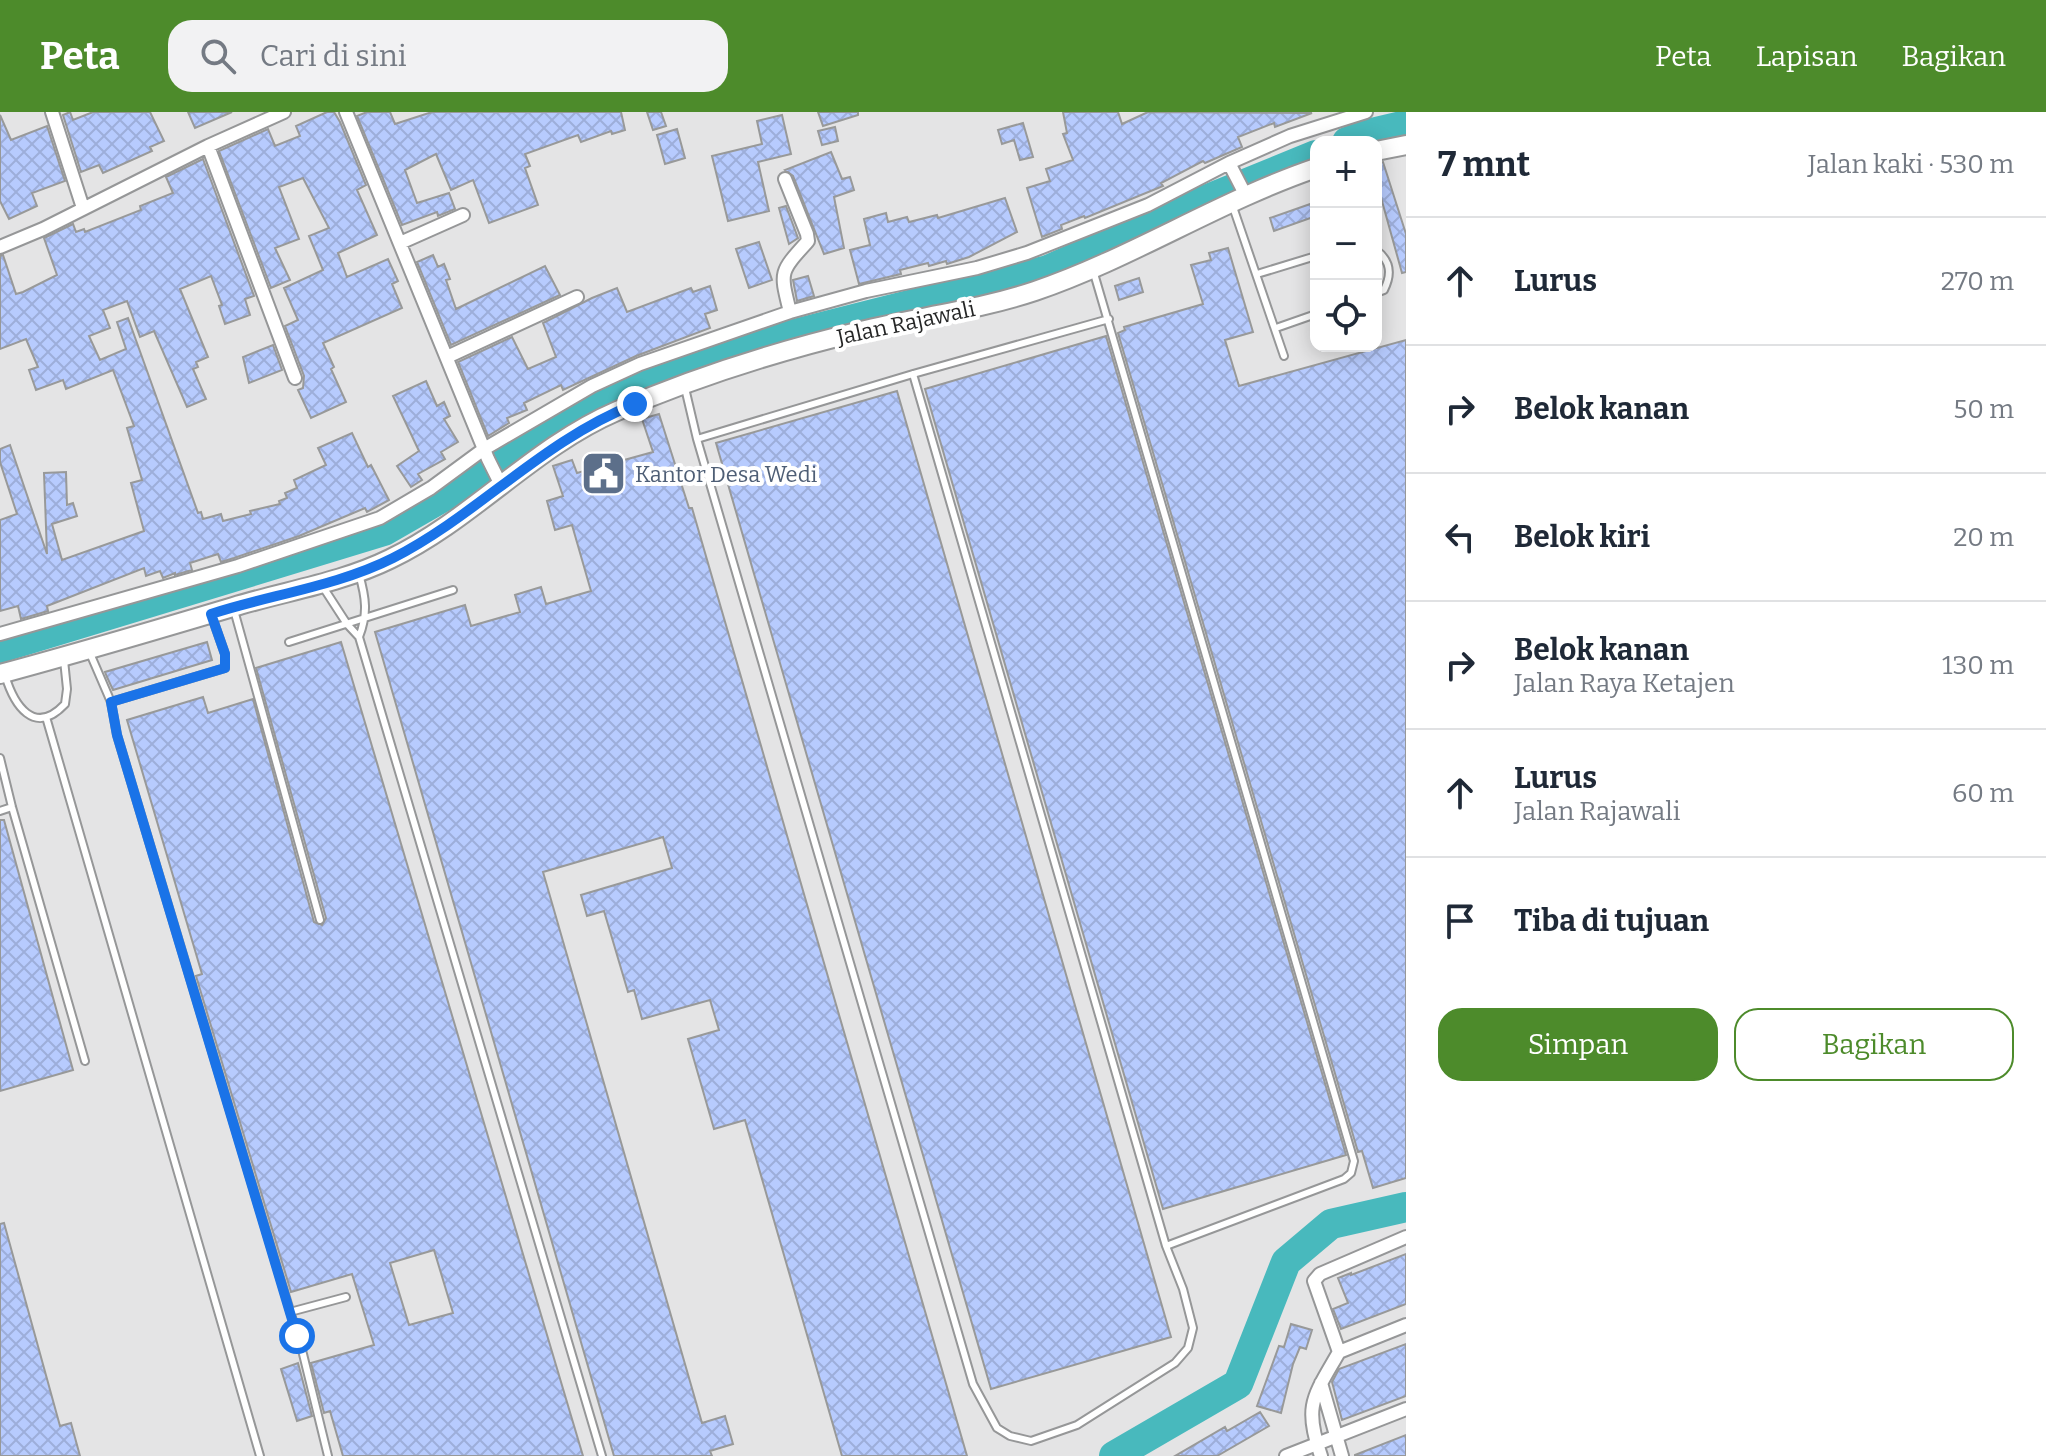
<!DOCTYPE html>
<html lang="id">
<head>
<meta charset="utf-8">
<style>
  body { margin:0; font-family:Bitter,serif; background:#f2f2f3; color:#1f2937 }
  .controls { position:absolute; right:24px; top:24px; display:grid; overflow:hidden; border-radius:16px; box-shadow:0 4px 20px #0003 }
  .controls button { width:72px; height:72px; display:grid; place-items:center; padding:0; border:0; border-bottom:2px solid #e0e1e3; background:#fff; color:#1f2937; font:40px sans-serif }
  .stop { position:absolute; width:24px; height:24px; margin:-18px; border:6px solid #1a73e8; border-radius:50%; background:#fff }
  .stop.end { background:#1a73e8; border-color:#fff; box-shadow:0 2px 8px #0008 }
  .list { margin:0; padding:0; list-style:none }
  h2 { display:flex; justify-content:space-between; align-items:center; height:104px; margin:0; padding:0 32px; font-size:34px }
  h2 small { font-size:26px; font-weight:400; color:#747a83 }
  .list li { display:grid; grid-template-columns:52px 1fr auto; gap:24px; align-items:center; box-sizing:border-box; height:128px; padding:0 32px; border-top:2px solid #e0e1e3 }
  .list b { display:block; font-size:30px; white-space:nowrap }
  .list p { margin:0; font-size:26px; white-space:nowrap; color:#747a83 }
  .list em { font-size:26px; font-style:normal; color:#747a83 }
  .actions { display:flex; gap:16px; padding:24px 32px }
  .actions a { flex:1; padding:18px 0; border:2px solid #4d8b2b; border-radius:24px; text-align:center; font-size:28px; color:#4d8b2b }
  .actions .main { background:#4d8b2b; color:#fff }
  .icon { flex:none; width:44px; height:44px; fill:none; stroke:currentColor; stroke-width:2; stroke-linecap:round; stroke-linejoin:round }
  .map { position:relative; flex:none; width:1406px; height:1344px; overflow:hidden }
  header { display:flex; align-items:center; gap:48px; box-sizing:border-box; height:112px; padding:0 40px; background:#4d8b2b; color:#fff }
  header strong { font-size:38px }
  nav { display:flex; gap:44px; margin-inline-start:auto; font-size:28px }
  .search { width:560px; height:72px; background:#f2f2f3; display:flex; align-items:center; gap:20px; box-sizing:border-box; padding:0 28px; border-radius:24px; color:#747a83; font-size:30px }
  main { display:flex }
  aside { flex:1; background:#fff }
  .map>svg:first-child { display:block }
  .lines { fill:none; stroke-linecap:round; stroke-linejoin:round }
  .river { stroke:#48b9bd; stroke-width:30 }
  .building { fill:url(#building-cross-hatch); stroke:#989999; stroke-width:2; fill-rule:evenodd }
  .lane-casing { stroke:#969798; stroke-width:10 }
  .street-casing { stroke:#969798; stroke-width:16 }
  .secondary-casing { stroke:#969798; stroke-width:22 }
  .lane { stroke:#fff; stroke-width:6 }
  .street { stroke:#fff; stroke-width:12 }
  .secondary { stroke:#fff; stroke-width:18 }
  .route { stroke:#1a73e8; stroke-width:10 }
  .labels { text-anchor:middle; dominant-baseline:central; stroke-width:8; stroke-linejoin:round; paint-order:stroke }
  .street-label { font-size:22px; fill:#252626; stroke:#fff }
  .service-label { font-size:22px; fill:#4e5e75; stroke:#fff; text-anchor:start }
</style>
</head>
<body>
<header>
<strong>Peta</strong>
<div class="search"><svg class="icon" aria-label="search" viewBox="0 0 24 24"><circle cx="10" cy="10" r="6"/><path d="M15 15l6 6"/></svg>Cari di sini</div>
<nav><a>Peta</a><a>Lapisan</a><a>Bagikan</a></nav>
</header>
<main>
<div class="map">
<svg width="1406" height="1344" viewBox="0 0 1406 1344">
  <defs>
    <pattern id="building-cross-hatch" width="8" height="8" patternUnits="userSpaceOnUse" patternTransform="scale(2)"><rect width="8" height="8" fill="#b7cbfe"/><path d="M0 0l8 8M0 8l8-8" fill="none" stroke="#9daeda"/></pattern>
  </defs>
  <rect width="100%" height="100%" fill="#e4e4e5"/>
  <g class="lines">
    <path class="river" d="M 1347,30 L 1367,22 L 1406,13
      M 0,536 L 384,419 L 608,290 L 700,246 L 1048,158 L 1181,98 L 1316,43
      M 1114,1344 L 1238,1272 L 1286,1150 L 1331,1112 L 1406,1095"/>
  </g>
  <path class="building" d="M 70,0 L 73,8 L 93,0 L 150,0 L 164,29 L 150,35 L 152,39 L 103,61 L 99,53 L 81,60 L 63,3 Z
    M 188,0 L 232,0 L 195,16 Z
    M 327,0 L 334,0 L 340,10 L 366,73 L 357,78 L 377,123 L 338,141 L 347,165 L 388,147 L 398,169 L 392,172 L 402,196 L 323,231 L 334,255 L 331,257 L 346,290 L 311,306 L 298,278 L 303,276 L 304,264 L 285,214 L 298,208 L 284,176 L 323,158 L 309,124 L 329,116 L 303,66 L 279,75 L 299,127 L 275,136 L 290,168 L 271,176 L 219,39 L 268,17 L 275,34 L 300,24 L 296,14 Z
    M 367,0 L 390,0 L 395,12 L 432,0 L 621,0 L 625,18 L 612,22 L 611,19 L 581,30 L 578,23 L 525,42 L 530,54 L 525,56 L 538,93 L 489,111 L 473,68 L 451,78 L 436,42 L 405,58 L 417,91 L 449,81 L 455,97 L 438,104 L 437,100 L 402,113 L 357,4 Z
    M 647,0 L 661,0 L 666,14 L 653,18 Z
    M 818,0 L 858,0 L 858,3 L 823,14 Z
    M 1063,0 L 1118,0 L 1122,12 L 1148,0 L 1312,1 L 1275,15 L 1274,11 L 1238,25 L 1242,35 L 1205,51 L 1203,49 L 1161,71 L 1163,74 L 1085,106 L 1084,104 L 1061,113 L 1062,117 L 1042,125 L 1027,76 L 1050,69 L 1046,57 L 1073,48 L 1063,22 L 1067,21 Z
    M 0,3 L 11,28 L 47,14 L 65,69 L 32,81 L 37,94 L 9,107 L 0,89 Z
    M 782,3 L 791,42 L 758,50 L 769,99 L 728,109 L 712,44 L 762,32 L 757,9 Z
    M 1023,11 L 1033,45 L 1020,48 L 1014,28 L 1002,32 L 998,18 Z
    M 835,15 L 838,29 L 822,33 L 818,19 Z
    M 677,17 L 685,46 L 665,52 L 657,23 Z
    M 831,40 L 842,67 L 850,65 L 854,78 L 834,85 L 844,136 L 824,142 L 793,64 L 785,58 Z
    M 203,47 L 254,184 L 245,187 L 250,203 L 225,212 L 219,194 L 222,193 L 211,164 L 180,177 L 208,245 L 196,250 L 198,255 L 193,257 L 206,287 L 187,295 L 154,219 L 140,225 L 127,189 L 103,198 L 110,216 L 89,224 L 100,248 L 126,237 L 117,210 L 128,206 L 198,401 L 201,400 L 203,407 L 221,402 L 223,409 L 251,402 L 250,399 L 280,392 L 279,389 L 287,386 L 285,381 L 297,376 L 294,368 L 326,353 L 318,336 L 352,321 L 368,355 L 371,353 L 389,388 L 367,400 L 365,396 L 299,424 L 234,446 L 221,450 L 218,442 L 190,451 L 192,458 L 175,463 L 175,461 L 163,466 L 160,459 L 146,464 L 144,456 L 47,494 L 48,499 L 21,507 L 18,494 L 0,499 L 0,408 L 17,402 L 0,350 L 0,337 L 10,333 L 47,442 L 44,361 L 66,360 L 67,393 L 73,391 L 77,404 L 52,412 L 62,448 L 144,419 L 131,371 L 142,368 L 127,316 L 134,314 L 113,258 L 66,277 L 63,268 L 36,278 L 29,258 L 38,255 L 26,227 L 0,237 L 0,144 L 3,143 L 16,182 L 23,180 L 57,163 L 44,126 L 73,112 L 76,120 L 84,117 L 85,120 L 141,98 L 140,94 L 173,81 L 166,65 Z
    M 1383,50 L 1406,122 L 1406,160 L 1402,161 L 1380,82 L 1376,83 L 1376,51 Z
    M 1005,86 L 1017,120 L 969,145 L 947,152 L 946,149 L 929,154 L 928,151 L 900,158 L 901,162 L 859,172 L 850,138 L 870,133 L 864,107 L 886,101 L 888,110 L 907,105 L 909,110 L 937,103 L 938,106 Z
    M 1316,90 L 1316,104 L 1274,119 L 1270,106 Z
    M 786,94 L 798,126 L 789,132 L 779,96 Z
    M 759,130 L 772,168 L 749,176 L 736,137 Z
    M 1228,136 L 1253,220 L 1225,228 L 1239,274 L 1406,228 L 1406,1066 L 1373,1076 L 1362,1039 L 1358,1040 L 1118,221 L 1125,218 L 1124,215 L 1203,192 L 1191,153 L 1211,148 L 1209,141 Z
    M 433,143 L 438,155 L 444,152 L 450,167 L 446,168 L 456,197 L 545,154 L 560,183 L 451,233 L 417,150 Z
    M 808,164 L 814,184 L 797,189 L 793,168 Z
    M 1139,166 L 1143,180 L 1119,188 L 1115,174 Z
    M 710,174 L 717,198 L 705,202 L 710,216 L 636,244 L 563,278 L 561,273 L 524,291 L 527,298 L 507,306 L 509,311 L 488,324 L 458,250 L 512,225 L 528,257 L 556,245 L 543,211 L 592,186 L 617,176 L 627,200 L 691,176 L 693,180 Z
    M 1106,224 L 1346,1043 L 1163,1097 L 925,277 Z
    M 273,233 L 282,258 L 249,271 L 243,245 Z
    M 426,269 L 437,294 L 444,290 L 450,304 L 444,307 L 458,330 L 441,340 L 445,347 L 418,362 L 422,368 L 411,375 L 397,354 L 419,339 L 393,284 Z
    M 897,279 L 1171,1225 L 991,1277 L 716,331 Z
    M 659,302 L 689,396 L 692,396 L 967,1344 L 842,1344 L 745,1008 L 714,1017 L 688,927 L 719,918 L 710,888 L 642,907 L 634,878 L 628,880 L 604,799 L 587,804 L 581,783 L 672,756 L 663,725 L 543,760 L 702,1311 L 725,1304 L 733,1332 L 710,1339 L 712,1344 L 614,1344 L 375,520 L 465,493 L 471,514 L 520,500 L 515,483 L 541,475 L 546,492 L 591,479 L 572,413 L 555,418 L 547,389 L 563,384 L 553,354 L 572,348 L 577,361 L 653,340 L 642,307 Z
    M 207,530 L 212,548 L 113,578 L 107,565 L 105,560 Z
    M 341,530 L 583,1344 L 343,1344 L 330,1299 L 324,1301 L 311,1251 L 374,1233 L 352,1162 L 291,1180 L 196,864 L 202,862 L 127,608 L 203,585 L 208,601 L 253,587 L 314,810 L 322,813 L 326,806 L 256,556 ZM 434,1138 L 453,1201 L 409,1213 L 390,1151 Z
    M 0,708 L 4,708 L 73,958 L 0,979 Z
    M 4,1111 L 60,1314 L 71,1311 L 80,1344 L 0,1344 L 0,1112 Z
    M 1406,1142 L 1406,1192 L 1341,1217 L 1333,1197 L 1348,1191 L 1338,1166 L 1351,1161 L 1351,1163 Z
    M 1291,1212 L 1312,1218 L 1306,1237 L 1300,1235 L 1293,1252 L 1281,1301 L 1257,1294 L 1279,1234 L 1284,1235 Z
    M 1406,1232 L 1406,1284 L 1342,1308 L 1332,1270 L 1339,1257 Z
    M 298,1251 L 312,1304 L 297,1309 L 281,1257 Z
    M 1260,1300 L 1269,1314 L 1217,1344 L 1175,1344 L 1225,1315 L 1227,1319 Z
    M 1406,1323 L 1406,1344 L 1355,1344 L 1355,1343 Z"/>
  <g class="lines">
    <defs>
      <path id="lane" d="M 1232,92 L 1284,244
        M 1376,138 C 1391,149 1392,162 1384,178 L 1376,181
        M 1093,158 L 1354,1049 L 1351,1061 L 1344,1067 L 1166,1134
        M 1257,162 L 1316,144
        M 1276,216 L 1316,202
        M 685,276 L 697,327 L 973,1272 L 997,1316 L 1010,1324 L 1031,1329 L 1077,1313 L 1175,1251 L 1188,1236 L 1193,1216 L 1183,1177 L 1166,1134 L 913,262
        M 697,327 L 913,262 L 1109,207
        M 323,475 L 347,512 L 359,525 L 602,1344
        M 234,498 L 320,808
        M 359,525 C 368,502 366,486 359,462
        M 289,530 L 453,478
        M 89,539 L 111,590 L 117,623 L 303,1242 L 328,1344
        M 5,563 C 14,593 34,625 65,592 L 67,577 L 64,548
        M 111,590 L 225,556 L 225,542 L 212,505
        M 46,605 L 260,1344
        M 0,646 L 12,695 L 85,949
        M 0,699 L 12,695
        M 290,1200 L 346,1185"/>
      <path id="street" d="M 52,0 L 83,96
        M 346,0 L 488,347 L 501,373
        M 208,34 L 295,266
        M 1229,51 L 1246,84
        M 785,67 L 807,122 L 808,129 C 779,161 780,159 790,200
        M 400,131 L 463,103
        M 0,135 L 43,117 L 208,34 L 284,0
        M 447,245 L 577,185
        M 0,522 L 238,454 L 380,406 L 431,376 L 484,337 L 592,274 L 640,252 L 790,200 L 866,179 L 977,156 L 1027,141 L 1148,93 L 1229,51 L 1290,24 L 1366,0
        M 1339,1240 L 1406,1213
        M 1321,1271 L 1342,1344
        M 1286,1344 L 1406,1297
        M 1321,1344 C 1303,1293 1314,1284 1339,1240 L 1314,1169 L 1320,1162 L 1406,1125"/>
      <path id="secondary" d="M 1376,39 L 1406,33
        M 0,562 C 78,541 156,518 233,495 C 285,479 341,471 390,447 C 472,408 533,335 617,299 C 695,265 778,239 861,219 C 919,205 978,198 1035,179 C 1132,146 1219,89 1316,56"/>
    </defs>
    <use href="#lane" class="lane-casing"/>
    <use href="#street" class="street-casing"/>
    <use href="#secondary" class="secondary-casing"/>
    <use href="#lane" class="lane"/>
    <use href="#street" class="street"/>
    <use href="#secondary" class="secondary"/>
  </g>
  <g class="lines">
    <path class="route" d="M 297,1224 L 117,623 L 111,590 L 225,556 L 225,542 L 211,502 C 269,483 338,474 393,446 C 479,402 542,329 635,292"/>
  </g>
  <defs>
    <symbol id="civic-square" viewBox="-11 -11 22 22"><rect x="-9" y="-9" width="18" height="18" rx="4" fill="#5c6f8a" stroke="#fff"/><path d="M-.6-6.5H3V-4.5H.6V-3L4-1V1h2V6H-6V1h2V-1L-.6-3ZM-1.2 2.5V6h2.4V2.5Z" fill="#fff"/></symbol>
  </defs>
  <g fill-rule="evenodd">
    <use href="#civic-square" x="578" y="336" width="51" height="51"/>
  </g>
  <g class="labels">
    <g class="street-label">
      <text transform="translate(906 211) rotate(-12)">Jalan Rajawali</text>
    </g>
    <g class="service-label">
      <text x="635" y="362">Kantor Desa Wedi</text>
    </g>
  </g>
</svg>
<div class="controls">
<button>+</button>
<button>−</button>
<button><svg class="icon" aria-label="locate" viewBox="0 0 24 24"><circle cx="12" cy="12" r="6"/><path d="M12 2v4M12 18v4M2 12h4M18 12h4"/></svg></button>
</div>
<div class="stop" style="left:297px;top:1224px"></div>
<div class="stop end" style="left:635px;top:292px"></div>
</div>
<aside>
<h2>7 mnt<small>Jalan kaki · 530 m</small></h2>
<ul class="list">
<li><svg class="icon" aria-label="ahead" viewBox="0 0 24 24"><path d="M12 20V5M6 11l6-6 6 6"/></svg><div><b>Lurus</b></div><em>270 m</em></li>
<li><svg class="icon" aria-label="right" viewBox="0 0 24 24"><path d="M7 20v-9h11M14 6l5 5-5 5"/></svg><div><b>Belok kanan</b></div><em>50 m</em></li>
<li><svg class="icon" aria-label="left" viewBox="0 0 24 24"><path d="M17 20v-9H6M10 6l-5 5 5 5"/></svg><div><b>Belok kiri</b></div><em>20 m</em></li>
<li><svg class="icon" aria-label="right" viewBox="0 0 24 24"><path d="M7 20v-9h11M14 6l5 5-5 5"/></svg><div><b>Belok kanan</b><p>Jalan Raya Ketajen</p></div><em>130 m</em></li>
<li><svg class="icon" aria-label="ahead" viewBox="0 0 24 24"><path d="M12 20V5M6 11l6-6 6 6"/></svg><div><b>Lurus</b><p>Jalan Rajawali</p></div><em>60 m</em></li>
<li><svg class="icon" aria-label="arrive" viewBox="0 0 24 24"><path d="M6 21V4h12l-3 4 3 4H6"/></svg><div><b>Tiba di tujuan</b></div></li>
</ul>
<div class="actions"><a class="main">Simpan</a><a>Bagikan</a></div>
</aside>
</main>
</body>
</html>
